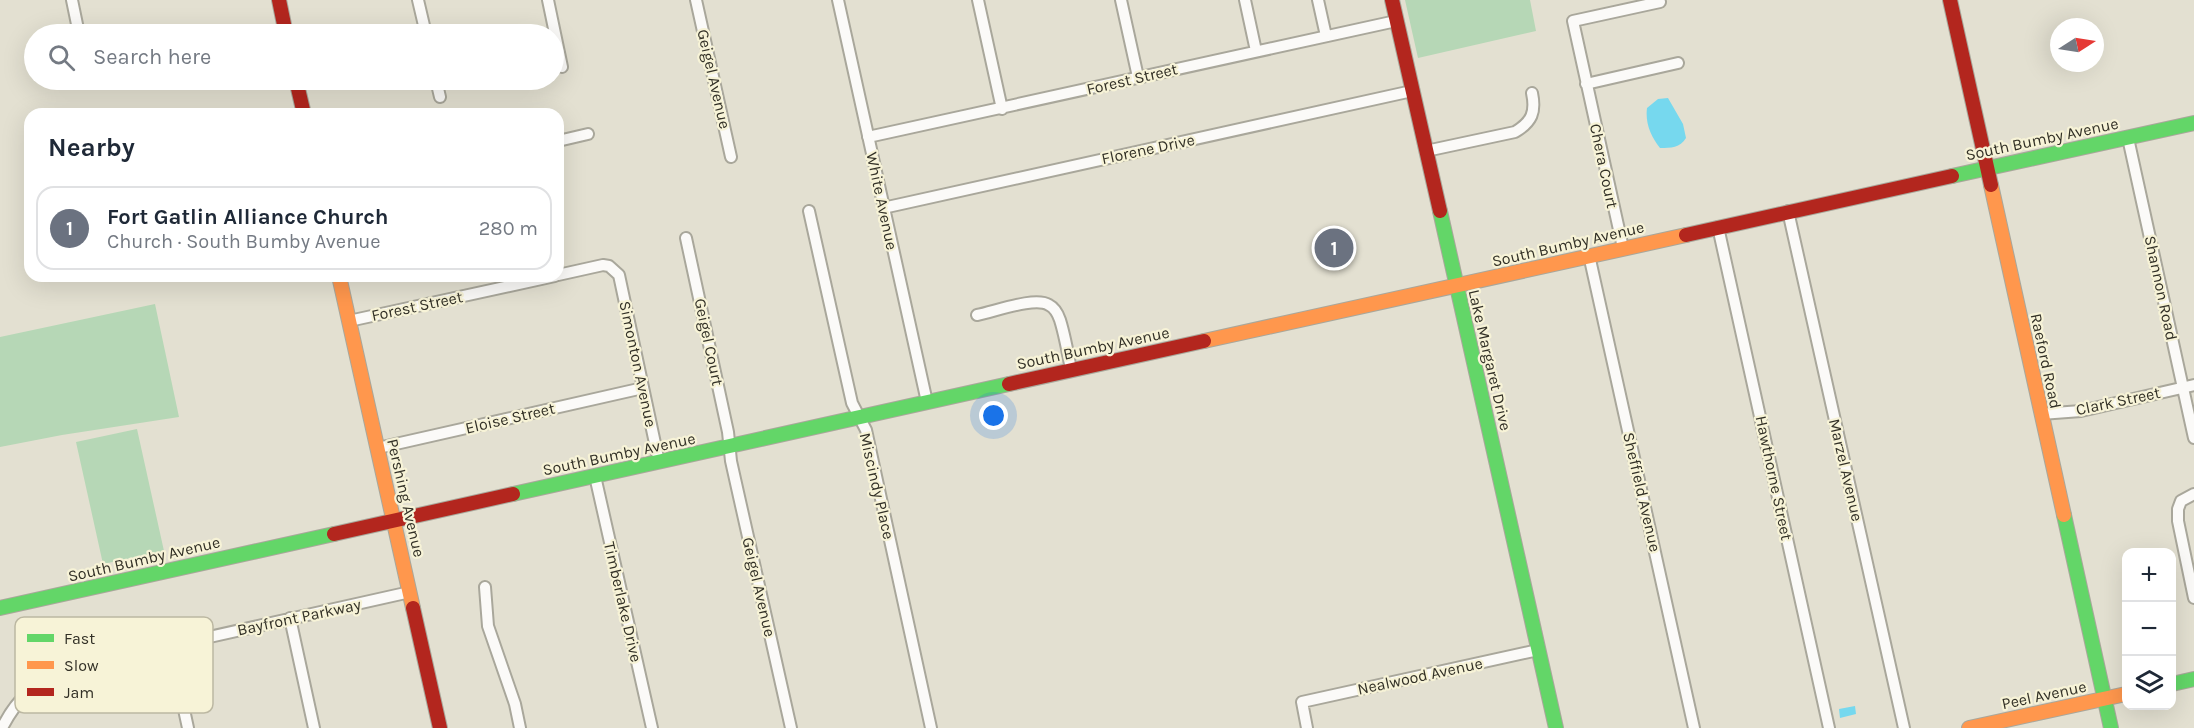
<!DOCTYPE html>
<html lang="en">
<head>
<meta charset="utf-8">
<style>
  body { margin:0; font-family:Karla,sans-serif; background:#f2f2f3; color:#1f2937 }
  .controls { position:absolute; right:18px; bottom:18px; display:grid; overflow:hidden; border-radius:12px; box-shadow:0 6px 24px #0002 }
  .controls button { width:54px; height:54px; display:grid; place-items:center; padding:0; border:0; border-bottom:2px solid #e0e1e3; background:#fff; color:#1f2937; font:30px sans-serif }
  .compass { position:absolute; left:2050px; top:18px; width:54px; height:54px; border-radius:50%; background:#fff; box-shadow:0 6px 24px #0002; rotate:78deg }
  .you { position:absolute; left:994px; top:416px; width:21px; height:21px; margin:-15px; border:4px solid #fff; border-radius:50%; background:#1a73e8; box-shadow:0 0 0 9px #1a73e833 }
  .badge { display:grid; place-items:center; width:39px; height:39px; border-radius:50%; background:#706e62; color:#fff; font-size:20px; font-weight:700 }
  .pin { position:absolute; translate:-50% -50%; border:3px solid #fff; box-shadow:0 2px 6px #0006 }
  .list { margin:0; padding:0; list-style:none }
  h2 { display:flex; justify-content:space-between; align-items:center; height:78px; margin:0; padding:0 24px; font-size:26px }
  h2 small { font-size:20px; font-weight:400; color:#747a83 }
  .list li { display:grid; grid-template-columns:39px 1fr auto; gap:18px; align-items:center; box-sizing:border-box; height:84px; margin:0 12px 12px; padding:0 12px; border:2px solid #e0e1e3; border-radius:18px }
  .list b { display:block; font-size:22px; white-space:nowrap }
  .list p { margin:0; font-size:20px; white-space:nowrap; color:#747a83 }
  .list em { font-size:20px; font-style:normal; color:#747a83 }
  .icon { flex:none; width:33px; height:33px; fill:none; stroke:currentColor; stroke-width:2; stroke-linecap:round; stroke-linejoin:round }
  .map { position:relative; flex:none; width:2194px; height:728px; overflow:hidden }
  .search { position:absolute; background:#fff; box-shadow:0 6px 24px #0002; left:24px; top:24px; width:540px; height:66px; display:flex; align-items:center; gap:15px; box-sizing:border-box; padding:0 21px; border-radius:33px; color:#747a83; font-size:22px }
  .panel { position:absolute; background:#fff; box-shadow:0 6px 24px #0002; left:24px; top:108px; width:540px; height:174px; border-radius:18px }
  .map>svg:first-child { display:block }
  .green { fill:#b6d7b6 }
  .water { fill:#76d8ee }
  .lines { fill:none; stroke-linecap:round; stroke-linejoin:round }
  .street-casing { stroke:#a9a79b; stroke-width:14 }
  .fast-casing { stroke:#a9a79b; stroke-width:16 }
  .slow-casing { stroke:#a9a79b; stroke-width:16 }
  .jam-casing { stroke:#a9a79b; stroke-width:16 }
  .street { stroke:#fbfaf8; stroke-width:10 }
  .fast { stroke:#63d668; stroke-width:14 }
  .slow { stroke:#ff974d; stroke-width:14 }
  .jam { stroke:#b3261e; stroke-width:14 }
  .labels { text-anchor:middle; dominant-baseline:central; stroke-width:4.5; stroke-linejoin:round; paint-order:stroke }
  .street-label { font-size:16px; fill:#323026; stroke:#f7f3d7 }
  .key { fill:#f7f3d7; stroke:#bcb8a2; stroke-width:1.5 }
  .key-label { font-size:16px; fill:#323026 }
</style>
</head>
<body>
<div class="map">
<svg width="2194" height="728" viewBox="0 0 2194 728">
  <rect width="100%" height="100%" fill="#e3e0d1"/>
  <path class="green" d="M 1405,0 L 1530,0 L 1536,31 L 1418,58 Z
    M 155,304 L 179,417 L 62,435 L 0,447 L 0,337 Z
    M 137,429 L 164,551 L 103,564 L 76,442 Z"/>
  <path class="water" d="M 1668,98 L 1683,124 L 1686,138 C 1680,148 1671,148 1660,148 C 1651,137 1645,123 1647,108 L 1658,99 Z
    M 1855,706 L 1856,714 L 1840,718 L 1839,709 Z"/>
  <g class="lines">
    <defs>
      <path id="street" d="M 72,0 L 79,34
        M 418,0 L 426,34
        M 548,0 L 562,67
        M 696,0 L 731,157
        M 838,0 L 927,402
        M 978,0 L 1002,109
        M 1121,0 L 1138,77
        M 1245,0 L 1256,51
        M 1318,0 L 1326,36
        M 436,80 L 440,97
        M 1586,84 L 1678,63
        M 868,137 L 1396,21
        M 2128,138 L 2194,438
        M 558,141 L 588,134
        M 1426,151 L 1515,132 C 1532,122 1536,112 1532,93
        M 883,208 L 1412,91
        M 809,211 L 852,403 L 866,430 L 931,728
        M 1788,211 L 1904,728
        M 1718,227 L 1829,728
        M 686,238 L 728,432 L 731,461 L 791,728
        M 1623,248 L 1573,21 L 1660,2
        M 1589,255 L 1694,728
        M 558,275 L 603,265 L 609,266 L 619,275 L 659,462
        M 977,315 C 994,312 1035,296 1049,305 C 1055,308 1058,314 1060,320 C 1065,336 1068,353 1071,370
        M 349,321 L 555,276
        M 2041,414 L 2081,411 L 2194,385
        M 378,448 L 643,388
        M 595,476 L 652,728
        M 2194,494 L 2181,501 L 2178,509 L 2178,521 L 2194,598
        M 485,587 L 488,626 L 515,704 L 520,728
        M 290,618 L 314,728
        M 170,645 L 188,728
        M 2,728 C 17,698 33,686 62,670 L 410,592
        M 1307,728 L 1302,702 L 1538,650"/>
      <path id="fast" d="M 1952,176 L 2194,123
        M 1440,211 L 1556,728
        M 513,494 L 1009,384
        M 2064,515 L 2111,728
        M 0,608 L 334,534
        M 2172,684 L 2194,679"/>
      <path id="slow" d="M 1991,185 L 2064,515
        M 339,276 L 413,608
        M 1204,341 L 1686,235
        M 1969,728 L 2126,694"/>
      <path id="jam" d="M 279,0 L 286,34
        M 1392,0 L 1440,211
        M 1950,0 L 1991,185
        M 296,80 L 304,114
        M 1686,235 L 1952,176
        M 1009,384 L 1204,341
        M 334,534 L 513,494
        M 413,608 L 440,728"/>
    </defs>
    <use href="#street" class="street-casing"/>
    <use href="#fast" class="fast-casing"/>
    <use href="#slow" class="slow-casing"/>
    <use href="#jam" class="jam-casing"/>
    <use href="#street" class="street"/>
    <use href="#fast" class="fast"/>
    <use href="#slow" class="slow"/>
    <use href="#jam" class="jam"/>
  </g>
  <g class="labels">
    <g class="street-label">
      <text transform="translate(714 79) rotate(77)">Geigel Avenue</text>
      <text transform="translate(1132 79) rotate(-13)">Forest Street</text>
      <text transform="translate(2042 139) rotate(-12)">South Bumby Avenue</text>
      <text transform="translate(1148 149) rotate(-12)">Florene Drive</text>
      <text transform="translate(1604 166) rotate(78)">Chera Court</text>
      <text transform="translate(882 201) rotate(78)">White Avenue</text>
      <text transform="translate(1568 244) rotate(-13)">South Bumby Avenue</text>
      <text transform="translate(2161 288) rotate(78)">Shannon Road</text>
      <text transform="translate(417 306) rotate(-12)">Forest Street</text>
      <text transform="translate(709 342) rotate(78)">Geigel Court</text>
      <text transform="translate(1093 348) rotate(-12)">South Bumby Avenue</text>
      <text transform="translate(1490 360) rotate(77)">Lake Margaret Drive</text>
      <text transform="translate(2046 361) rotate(78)">Raeford Road</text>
      <text transform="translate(638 364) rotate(78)">Simonton Avenue</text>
      <text transform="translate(2118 401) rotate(-12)">Clark Street</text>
      <text transform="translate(510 418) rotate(-13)">Eloise Street</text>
      <text transform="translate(619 454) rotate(-12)">South Bumby Avenue</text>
      <text transform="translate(1846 470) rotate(77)">Marzel Avenue</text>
      <text transform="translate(1774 478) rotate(78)">Hawthorne Street</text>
      <text transform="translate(877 486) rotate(77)">Miscindy Place</text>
      <text transform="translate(1642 492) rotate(77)">Sheffield Avenue</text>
      <text transform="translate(406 498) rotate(77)">Pershing Avenue</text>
      <text transform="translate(144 559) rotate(-13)">South Bumby Avenue</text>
      <text transform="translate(759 587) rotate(77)">Geigel Avenue</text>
      <text transform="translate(623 602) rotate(77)">Timberlake Drive</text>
      <text transform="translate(299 617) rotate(-12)">Bayfront Parkway</text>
      <text transform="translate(1420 676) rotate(-12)">Nealwood Avenue</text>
      <text transform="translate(2044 695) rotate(-12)">Peel Avenue</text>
    </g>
  </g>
  <rect x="15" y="617" width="198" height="96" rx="9" class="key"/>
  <rect x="27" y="634" width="27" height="8" fill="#63d668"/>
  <rect x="27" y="661" width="27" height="8" fill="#ff974d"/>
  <rect x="27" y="688" width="27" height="8" fill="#b3261e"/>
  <g class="key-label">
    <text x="64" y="644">Fast</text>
    <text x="64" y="671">Slow</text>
    <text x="64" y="698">Jam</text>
  </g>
</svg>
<div class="controls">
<button>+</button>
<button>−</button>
<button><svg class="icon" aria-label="layers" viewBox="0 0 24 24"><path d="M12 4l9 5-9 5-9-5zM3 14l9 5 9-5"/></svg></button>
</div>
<svg class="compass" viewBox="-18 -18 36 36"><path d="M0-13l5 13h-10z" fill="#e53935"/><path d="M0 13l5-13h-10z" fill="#747a83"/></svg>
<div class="you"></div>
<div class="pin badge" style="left:1334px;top:248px;background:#6b7280">1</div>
<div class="search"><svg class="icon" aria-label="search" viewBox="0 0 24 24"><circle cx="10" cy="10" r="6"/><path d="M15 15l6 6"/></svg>Search here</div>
<section class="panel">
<h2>Nearby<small></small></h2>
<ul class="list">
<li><span class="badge" style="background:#6b7280">1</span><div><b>Fort Gatlin Alliance Church</b><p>Church · South Bumby Avenue</p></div><em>280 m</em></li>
</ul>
</section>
</div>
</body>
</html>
